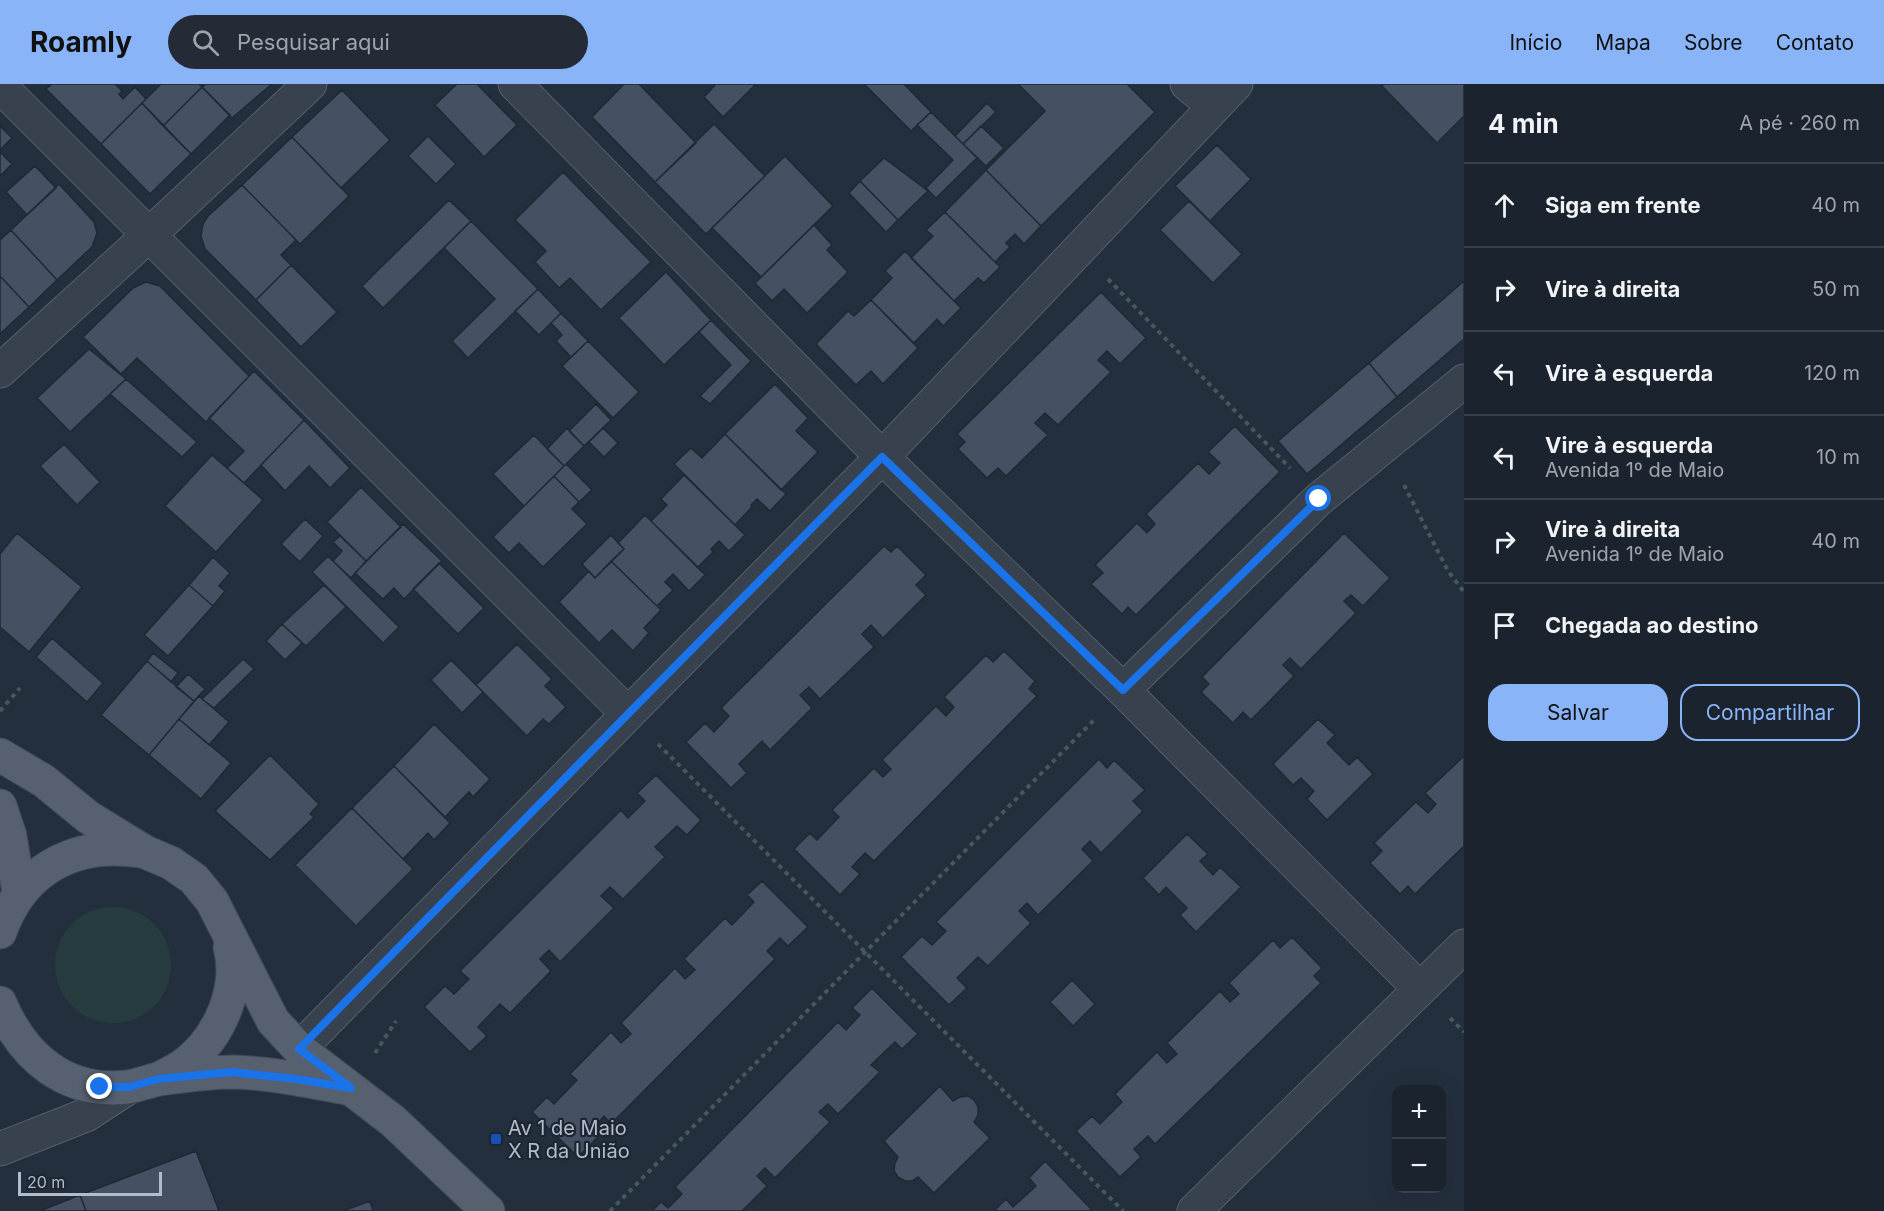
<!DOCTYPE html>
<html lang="pt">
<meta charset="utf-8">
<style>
body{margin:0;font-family:Inter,sans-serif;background:#242b36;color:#f1f3f6}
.controls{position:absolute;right:18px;bottom:18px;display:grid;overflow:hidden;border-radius:12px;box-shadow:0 6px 24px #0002}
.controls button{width:54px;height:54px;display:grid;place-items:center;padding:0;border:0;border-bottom:2px solid #39404a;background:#1b232e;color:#f1f3f6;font:30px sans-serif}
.scale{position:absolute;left:18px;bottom:15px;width:144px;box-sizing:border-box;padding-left:6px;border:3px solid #b4bcc9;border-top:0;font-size:16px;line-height:21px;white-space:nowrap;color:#b4bcc9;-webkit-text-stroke:4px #1d2633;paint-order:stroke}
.stop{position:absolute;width:18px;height:18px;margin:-14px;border:4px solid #1a73e8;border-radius:50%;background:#fff}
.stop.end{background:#1a73e8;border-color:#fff;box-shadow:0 2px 6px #0008}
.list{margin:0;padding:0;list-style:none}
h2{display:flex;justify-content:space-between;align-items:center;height:78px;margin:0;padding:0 24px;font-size:26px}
h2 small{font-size:20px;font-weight:400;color:#a0a4aa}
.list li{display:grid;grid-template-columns:39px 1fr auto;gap:18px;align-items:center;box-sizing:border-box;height:84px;padding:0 24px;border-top:2px solid #39404a}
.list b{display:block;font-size:22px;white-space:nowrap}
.list p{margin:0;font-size:20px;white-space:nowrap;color:#a0a4aa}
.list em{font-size:20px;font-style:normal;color:#a0a4aa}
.actions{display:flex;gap:12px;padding:18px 24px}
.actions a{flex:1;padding:14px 0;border:2px solid #8ab4f8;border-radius:18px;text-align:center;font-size:21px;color:#8ab4f8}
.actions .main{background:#8ab4f8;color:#111}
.icon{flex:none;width:33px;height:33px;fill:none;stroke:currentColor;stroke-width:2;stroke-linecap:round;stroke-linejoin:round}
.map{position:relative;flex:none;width:1464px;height:1127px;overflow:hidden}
header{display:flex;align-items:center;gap:36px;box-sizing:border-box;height:84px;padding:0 30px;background:#8ab4f8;color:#111}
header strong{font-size:28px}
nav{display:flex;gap:33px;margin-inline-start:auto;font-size:21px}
.search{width:420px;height:54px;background:#242b36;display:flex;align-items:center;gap:15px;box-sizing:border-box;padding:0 21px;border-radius:33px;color:#a0a4aa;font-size:22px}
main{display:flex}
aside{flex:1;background:#1b232e}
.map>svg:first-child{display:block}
.green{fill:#263c3f}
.building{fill:#455162;stroke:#1f2835;stroke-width:1.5}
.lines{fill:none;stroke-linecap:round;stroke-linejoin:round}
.minor-casing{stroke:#565f6c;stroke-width:35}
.major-casing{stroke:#414a57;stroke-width:35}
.path{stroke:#44595c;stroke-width:4;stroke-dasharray:4.5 4.5;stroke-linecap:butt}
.minor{stroke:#38414e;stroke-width:33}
.major{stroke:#56606e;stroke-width:33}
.route{stroke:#1a73e8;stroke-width:8}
.transit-dot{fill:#1a4fb4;stroke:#1d2633;stroke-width:2}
.labels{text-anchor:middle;stroke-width:4.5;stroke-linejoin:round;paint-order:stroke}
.poi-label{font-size:20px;fill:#b4bcc9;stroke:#1d2633;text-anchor:start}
</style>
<header>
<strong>Roamly</strong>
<div class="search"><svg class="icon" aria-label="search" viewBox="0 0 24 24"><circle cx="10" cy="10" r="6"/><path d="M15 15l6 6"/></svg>Pesquisar aqui</div>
<nav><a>Início</a><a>Mapa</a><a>Sobre</a><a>Contato</a></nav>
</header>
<main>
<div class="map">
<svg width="1464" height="1127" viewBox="0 0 1464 1127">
<rect width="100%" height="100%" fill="#242f3e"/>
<path class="green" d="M55 881a58 58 0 1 1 116 0a58 58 0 1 1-116 0Z"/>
<path class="building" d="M52,0H115L122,7L119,10L123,15L135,3L146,15L101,60L46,5Z
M161,0H199L202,3L163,42L142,19Z
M206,0H272L232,34L202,3Z
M457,0H477L517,41L484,73L435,21Z
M624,0H639L696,59L655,98L592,33Z
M716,0H756L723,33L704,13Z
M864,0H904L931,28L911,47Z
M1018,0H1127L1155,28L1041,142L986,86L1045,27Z
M1384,0H1464V32L1437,59L1382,2Z
M202,3L230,31L191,70L163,42Z
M342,6L390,56L341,104L292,53Z
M142,19L191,70L150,110L101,60Z
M987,19L996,28L963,60L955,52Z
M931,28L977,74L936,114L926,104L953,76L917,41Z
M714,40L765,92L706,150L655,98Z
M0,42L12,54L0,66Z
M981,42L1004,64L986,82L963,60Z
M428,52L456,80L436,100L408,72Z
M292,53L349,112L300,160L242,101Z
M1217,61L1251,95L1210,137L1175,102Z
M0,68L12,80L0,92Z
M785,72L833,122L761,193L712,144Z
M884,74L928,107L898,136L860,97Z
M35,82L56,104L27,131L6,108Z
M986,86L1041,142L1024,160L1015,150L1006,159L1010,163L995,178L945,128Z
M563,88L651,178L601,226L570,194L559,204L535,178L546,167L515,136Z
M860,97L898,136L886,148L849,109Z
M59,100L94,138L97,149L92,163L57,196L11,146Z
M242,101L296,156L281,171L291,181L256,216L205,165L201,152L203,140L208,132Z
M449,116L471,137L383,224L362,202Z
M1189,117L1242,170L1213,199L1160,146Z
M945,128L1000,183L984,199L978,194L954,217L911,174L933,152L926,146Z
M471,137L538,205L468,274L452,257L495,215L444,164Z
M814,141L832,161L827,166L848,188L807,229L784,205L772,217L755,199Z
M11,146L57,196L29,223L0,192V156Z
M905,167L961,224L943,242L937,235L914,259L871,216L892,194L885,187Z
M291,181L337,228L301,263L256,216Z
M666,188L711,236L664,281L619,234Z
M0,192L29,223L0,250Z
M1464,197V255L1397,313L1369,279Z
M146,198L160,202L249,292L206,338L137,274L121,290L83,253L133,204Z
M538,205L561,229L539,251L515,227Z
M1101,208L1146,254L1120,280L1107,267L1098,276L1111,288L1058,341L1045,329L1035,339L1048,351L1006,392L998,384L987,394L958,365L965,358L957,350Z
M871,216L918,264L883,300L871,287L856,301L816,260L848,227L854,232Z
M561,229L588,257L571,273L556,257L562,251L551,239Z
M711,236L751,277L710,320L700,312L731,281L699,248Z
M588,257L639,308L613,334L562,282Z
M89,265L126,295L70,348L37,314Z
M1369,279L1397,313L1307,390L1278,357Z
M254,287L304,336L244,399L227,384L244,367L209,334Z
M126,295L197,358L182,373L110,310Z
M775,300L808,334L796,347L818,368L781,406L725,350Z
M596,320L611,336L584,362L569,347Z
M304,336L350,384L330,404L309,382L285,407L261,381Z
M1235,342L1280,388L1136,531L1128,523L1122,530L1091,500L1103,489L1095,481L1137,439L1147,449L1155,440L1146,430L1198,379L1209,390L1220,379L1208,368Z
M567,344L584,362L564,382L547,365Z
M603,344L618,359L604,373L589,358Z
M725,350L786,410L770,427L757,415L751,421L752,423L735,441L674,380L691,364L702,374Z
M534,351L564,382L524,422L493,390Z
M64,360L100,398L77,421L40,382Z
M212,371L263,416L216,468L165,422Z
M566,380L592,406L579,418L554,392Z
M684,391L745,451L729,467L719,457L711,465L713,468L698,483L651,437L667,421L661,415Z
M554,392L579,418L572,425L587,440L543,483L519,459L509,469L493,453Z
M361,403L401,443L366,477L327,438Z
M645,431L705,491L689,507L673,490L665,498L673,506L657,522L611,477L624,465L618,459Z
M305,435L323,452L300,478L281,460Z
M403,440L442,477L404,515L394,504L383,515L355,489Z
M17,449L82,503L29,568L0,543V470Z
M1344,449L1390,494L1363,522L1351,511L1344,517L1356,529L1301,585L1290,574L1283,581L1294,592L1251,636L1243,628L1233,639L1201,608L1209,600L1202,593Z
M611,451L624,465L595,494L582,480Z
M340,452L366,477L351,494L333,477L342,467L333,458Z
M884,462L891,468L897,462L926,491L916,501L926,511L883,554L871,541L862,550L874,563L820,615L809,603L800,611L812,624L770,666L762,657L739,680L747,689L731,704L686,658L705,639L714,648L729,632L721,624Z
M328,472L399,543L383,559L312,488Z
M213,473L230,489L219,502L225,507L213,522L189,501Z
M611,477L661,526L644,544L649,549L633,567L612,546L599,559L559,518L589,487L595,494Z
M439,479L484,524L458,550L413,505Z
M189,501L213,522L168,572L144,551Z
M324,501L346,523L306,562L282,540Z
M282,540L302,559L285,576L266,557Z
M52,554L103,599L87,618L36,573Z
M517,560L552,595L545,602L566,623L549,640L543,635L527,652L476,601Z
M1004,567L1035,597L1029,605L1037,612L874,777L865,769L852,783L860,790L840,811L794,765L810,749L817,756L839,733L832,726L874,684L883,693L891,685L882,676L936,622L946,632L954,623L944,613L986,571L993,578Z
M153,569L178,589L171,598L147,577Z
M243,575L254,585L214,624L202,615Z
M451,576L483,608L462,629L431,596Z
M147,577L194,617L149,671L101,631Z
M188,590L205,605L194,617L176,603Z
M199,612L229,638L209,661L179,635Z
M179,635L231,679L201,715L149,671Z
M1318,635L1335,651L1327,659L1349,681L1357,673L1373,690L1327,736L1307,715L1314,707L1301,694L1293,701L1273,680Z
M434,640L490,695L473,713L469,708L445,733L394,682Z
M270,671L319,720L310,730L314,733L270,776L215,727Z
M1464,672V762L1415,810L1408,802L1400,810L1370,779L1382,767L1374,759L1416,718L1428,729L1436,720L1425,709Z
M1099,675L1107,684L1114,676L1145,706L1133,717L1143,727L1101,769L1090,757L1082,765L1093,777L1038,831L1027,819L1019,827L1031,839L988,882L978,873L957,894L967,904L949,921L901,873L922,852L932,861L946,847L936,838Z
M394,682L450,739L434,756L428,749L403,775L352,724Z
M656,691L701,736L687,751L677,742L655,763L665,773L623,815L610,803L601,812L614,824L560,878L549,866L540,875L551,887L510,929L500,920L478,943L487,952L470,968L424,923L445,902L454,910L469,895L460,887L621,726L628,734L645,717L637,709Z
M352,724L413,785L356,842L295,781Z
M1187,750L1208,770L1200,777L1213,791L1220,783L1241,803L1196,848L1180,831L1187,824L1166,803L1159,811L1143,794Z
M762,797L808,843L788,862L780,854L767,867L775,875L611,1040L604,1032L591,1046L598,1053L578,1073L532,1028L547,1013L554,1020L577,996L570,990L611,948L621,959L631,950L621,939L675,884L685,895L695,886L684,875L725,834L732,841L754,818L747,811Z
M1292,853L1322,884L1314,892L1321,899L1155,1060L1148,1052L1134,1065L1141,1073L1120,1093L1076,1047L1092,1032L1100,1040L1122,1018L1115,1010L1157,968L1167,979L1177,970L1167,959L1220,907L1230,918L1239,910L1229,899L1273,856L1280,864Z
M1072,896L1095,920L1073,942L1050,918Z
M872,904L918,950L902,965L895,958L871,981L880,988L838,1030L828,1020L819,1028L830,1038L775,1094L765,1084L757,1092L767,1102L742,1127H652L661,1118L668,1124L682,1110L675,1103L838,938L846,946L860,931L852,924Z
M940,1002L953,1017L960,1013L968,1012L974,1016L978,1023V1031L974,1038L990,1054L934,1109L918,1093L912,1097H905L898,1093L894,1087L895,1079L898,1073L884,1057Z
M196,1067L219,1127H86L80,1111Z
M1045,1077L1091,1125L1089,1127H994L1006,1115L1013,1123L1036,1102L1029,1094Z
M80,1111L86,1127H40Z
M370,1117L373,1127H343Z"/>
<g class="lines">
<defs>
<path id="minor" d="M515,0L882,373L1123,606L1420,905
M1187,0L1214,22
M0,2L628,630
M0,287L149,151L310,0
M1123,606L1319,415L1464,297
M299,965L628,630L882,373L1236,0
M0,1065L86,1031L129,1003
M1194,1127L1464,862"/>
<path id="major" d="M0,671L44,697L88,733L145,768L171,779L194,795L212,817L273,937L299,965L393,1037L488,1127
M0,722L10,752L19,809
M0,848C22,785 75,757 140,767
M0,919C23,974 66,1010 128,1003C139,1001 149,997 159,995C182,992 209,988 233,988C271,989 309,997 346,1004
M160,994C168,990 177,986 185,980C219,954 241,905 230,863"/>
</defs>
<use href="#minor" class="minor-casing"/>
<use href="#major" class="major-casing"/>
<path class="path" d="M1108,195L1290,384
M1404,401L1448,487L1464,508
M0,627L20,604
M658,660L1123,1127
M1450,934L1464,948
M375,969L396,937
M610,1127L1094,636"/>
<use href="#minor" class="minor"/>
<use href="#major" class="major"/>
</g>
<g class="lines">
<path class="route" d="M100,1003H129L158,995L231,988L296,995L351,1004L299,965L628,630L882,373L1123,606L1319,415"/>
</g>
<rect class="transit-dot" x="490" y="1049" width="12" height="12" rx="3"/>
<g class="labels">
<g class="poi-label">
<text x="508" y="1051">Av 1 de Maio<tspan x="508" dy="23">X R da União</tspan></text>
</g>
</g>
</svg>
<div class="controls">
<button>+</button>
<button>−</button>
</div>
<div class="scale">20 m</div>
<div class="stop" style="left:1319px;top:415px"></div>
<div class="stop end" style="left:100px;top:1003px"></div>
</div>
<aside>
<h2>4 min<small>A pé · 260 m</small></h2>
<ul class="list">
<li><svg class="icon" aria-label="ahead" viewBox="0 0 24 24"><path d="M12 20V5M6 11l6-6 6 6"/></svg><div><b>Siga em frente</b></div><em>40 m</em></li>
<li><svg class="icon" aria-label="right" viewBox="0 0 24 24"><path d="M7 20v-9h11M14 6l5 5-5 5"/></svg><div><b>Vire à direita</b></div><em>50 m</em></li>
<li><svg class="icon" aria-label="left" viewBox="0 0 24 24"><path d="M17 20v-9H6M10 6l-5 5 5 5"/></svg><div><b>Vire à esquerda</b></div><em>120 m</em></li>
<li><svg class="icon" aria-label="left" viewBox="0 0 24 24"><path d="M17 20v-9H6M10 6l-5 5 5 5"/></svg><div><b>Vire à esquerda</b><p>Avenida 1º de Maio</p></div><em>10 m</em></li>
<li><svg class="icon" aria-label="right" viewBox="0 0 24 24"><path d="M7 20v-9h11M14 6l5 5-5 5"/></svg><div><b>Vire à direita</b><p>Avenida 1º de Maio</p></div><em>40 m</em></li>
<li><svg class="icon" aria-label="arrive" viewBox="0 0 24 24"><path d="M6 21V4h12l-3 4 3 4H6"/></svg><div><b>Chegada ao destino</b></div></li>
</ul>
<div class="actions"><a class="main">Salvar</a><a>Compartilhar</a></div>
</aside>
</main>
